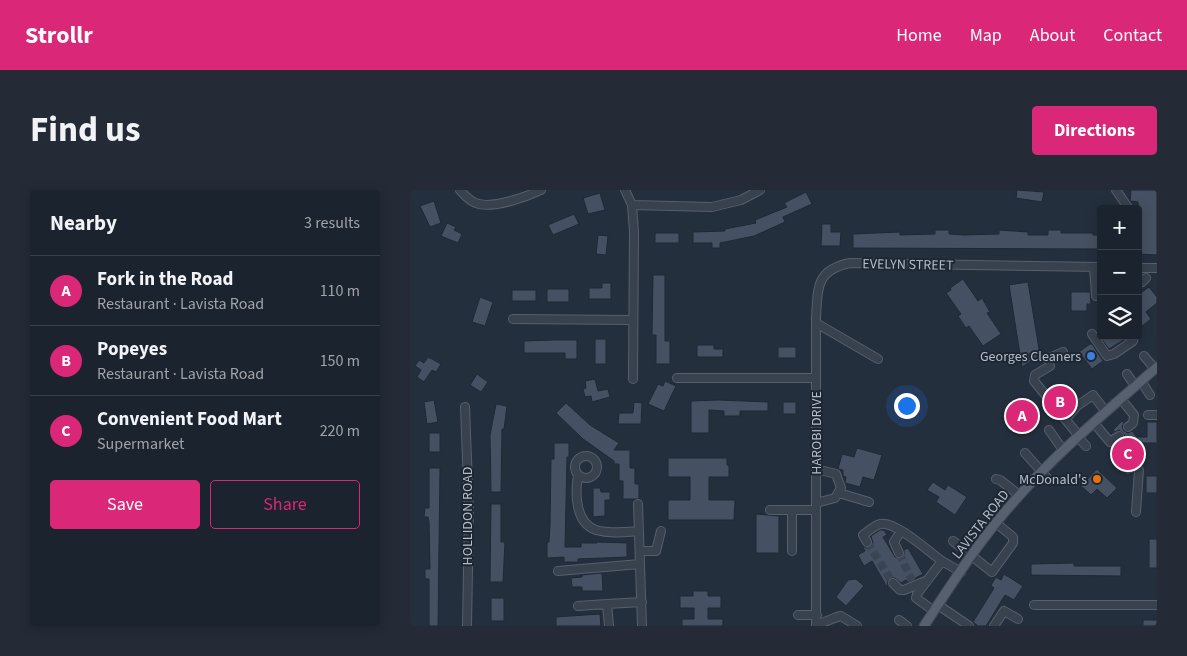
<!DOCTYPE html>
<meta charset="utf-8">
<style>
body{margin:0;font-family:"Source Sans 3",sans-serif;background:#242b36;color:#f1f3f6}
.controls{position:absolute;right:15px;top:15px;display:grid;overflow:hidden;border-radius:5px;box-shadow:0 2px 12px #0003}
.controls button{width:45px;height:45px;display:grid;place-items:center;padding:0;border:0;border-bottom:1px solid #39404a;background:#1b232e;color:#f1f3f6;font:25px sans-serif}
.you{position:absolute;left:496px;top:215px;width:18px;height:18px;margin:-12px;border:4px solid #fff;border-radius:50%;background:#1a73e8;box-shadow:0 0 0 8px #1a73e833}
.badge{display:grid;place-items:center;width:32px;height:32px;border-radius:50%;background:#db2777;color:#fff;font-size:16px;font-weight:700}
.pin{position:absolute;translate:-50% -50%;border:2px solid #fff;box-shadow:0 1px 5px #0006}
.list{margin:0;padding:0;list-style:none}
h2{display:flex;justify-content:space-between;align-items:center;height:65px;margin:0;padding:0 20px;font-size:21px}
h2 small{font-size:16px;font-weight:400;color:#a0a4aa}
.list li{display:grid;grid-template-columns:32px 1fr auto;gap:15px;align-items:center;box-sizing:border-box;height:70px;padding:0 20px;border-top:1px solid #39404a}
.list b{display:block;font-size:19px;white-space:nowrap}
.list p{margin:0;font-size:16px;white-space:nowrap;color:#a0a4aa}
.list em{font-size:16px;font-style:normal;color:#a0a4aa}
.actions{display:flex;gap:10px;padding:15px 20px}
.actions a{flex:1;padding:11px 0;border:1px solid #db2777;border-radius:5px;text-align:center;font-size:18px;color:#db2777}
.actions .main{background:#db2777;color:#fff}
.icon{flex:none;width:28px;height:28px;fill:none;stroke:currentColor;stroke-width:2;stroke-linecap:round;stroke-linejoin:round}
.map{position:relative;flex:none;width:747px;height:436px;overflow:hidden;border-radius:5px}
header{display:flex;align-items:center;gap:30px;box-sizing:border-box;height:70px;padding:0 25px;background:#db2777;color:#fff}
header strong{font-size:24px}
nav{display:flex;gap:28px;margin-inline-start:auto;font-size:18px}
.intro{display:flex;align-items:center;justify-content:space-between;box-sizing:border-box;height:120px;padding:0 30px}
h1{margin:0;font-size:35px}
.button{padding:12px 22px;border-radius:5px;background:#db2777;color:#fff;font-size:18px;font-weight:700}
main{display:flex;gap:30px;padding:0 30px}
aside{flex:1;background:#1b232e;border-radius:5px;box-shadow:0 2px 12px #0003}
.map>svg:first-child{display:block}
.building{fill:#455162;stroke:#1f2835}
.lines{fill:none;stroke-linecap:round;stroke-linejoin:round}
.minor-tunnel{stroke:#3a4453;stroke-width:8;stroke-dasharray:8 4;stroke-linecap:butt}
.minor-casing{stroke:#565f6c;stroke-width:10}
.major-casing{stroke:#414a57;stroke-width:11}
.minor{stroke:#38414e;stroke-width:8}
.major{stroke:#56606e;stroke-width:9}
.shop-dot{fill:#3f7fe0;stroke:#1d2633;stroke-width:2}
.food-dot{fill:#e8710a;stroke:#1d2633;stroke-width:2}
.labels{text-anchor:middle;stroke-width:4;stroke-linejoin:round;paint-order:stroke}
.street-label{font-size:14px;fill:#b4bcc9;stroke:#1d2633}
.poi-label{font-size:14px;fill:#b4bcc9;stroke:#1d2633;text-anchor:end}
</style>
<header>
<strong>Strollr</strong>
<nav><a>Home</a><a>Map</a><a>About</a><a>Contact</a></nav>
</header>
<div class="intro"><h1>Find us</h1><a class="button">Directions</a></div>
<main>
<aside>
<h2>Nearby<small>3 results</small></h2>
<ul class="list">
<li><span class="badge">A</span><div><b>Fork in the Road</b><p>Restaurant · Lavista Road</p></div><em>110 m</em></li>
<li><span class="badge">B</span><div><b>Popeyes</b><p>Restaurant · Lavista Road</p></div><em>150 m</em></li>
<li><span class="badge">C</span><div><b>Convenient Food Mart</b><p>Supermarket</p></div><em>220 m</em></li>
</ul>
<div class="actions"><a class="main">Save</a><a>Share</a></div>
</aside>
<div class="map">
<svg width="747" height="436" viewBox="0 0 747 436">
<rect width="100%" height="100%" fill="#242f3e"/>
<path class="building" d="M607,0L634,2L632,12L606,8Z
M721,0H747V65L728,64V12L720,11Z
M396,2L402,14L373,27L375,32L344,46L310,53V58H302V53H283V42L315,41V39L346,33L345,30L377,17L374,13Z
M190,3L195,20L178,24L173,8Z
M24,11L31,33L20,37L10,16Z
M164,24L169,34L143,45L138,35Z
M37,33L46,37L44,40L52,44L48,53L31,46Z
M412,34H421V42H431L430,56H411Z
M525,40H539V44L554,45L589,44V40L618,42V45H638V40H651V43H683V45H691V59L443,58V44L490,42V45L525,44Z
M245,43H269V53H245Z
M188,45L198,46L196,65L186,64Z
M243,85H255V151H260V174H246V145H242Z
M553,89L568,111L572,108L580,122L577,123L591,144L573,156L559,136L556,138L548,126L551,124L536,103L541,100L540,98Z
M618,92L630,165L612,177L599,95Z
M192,93H201V109H179V98H192Z
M739,97L747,107V113L736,122L741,129L728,139V105Z
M137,99H159V112H137Z
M102,100H126V111H102Z
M661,102H680L681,114H677V121H661Z
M70,107L83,112L75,136L62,132Z
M693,146H720L699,159L691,148Z
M185,149H196V174H185Z
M144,150H167V169H155V163H114V151Z
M680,154H682L693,171L682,179L669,162Z
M287,155H304V159H313V167H287Z
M368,157H386V168H368Z
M18,167L31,174L26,182L22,180L14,192L7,187L11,180L5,176L9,170L14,173Z
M67,184L78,192L71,202L60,195Z
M185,189L188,201L198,199L200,207L182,212L181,206L175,207L173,199L176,198L175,191Z
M255,191L266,196L254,221L238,214L248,194L253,196Z
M645,196L659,217L655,220L638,200Z
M24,210L28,232L17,234L14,212Z
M308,210L358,212V221H330V226H314V221L299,220V243H281V211Z
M224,212L232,213L231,234H208L209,223H223Z
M373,212H386V224H373Z
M607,212L626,232L617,240L598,220Z
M156,213L180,235L209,253L204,260H220V278H225V294H229V309H213V291H209V274H204V271L173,249L146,223Z
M86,214L97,216L94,239H92L91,302H81L80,245Z
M712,231L714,233L712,237L714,241L718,243L722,241L727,247H737V232H747V253H728L723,283L717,285L703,269L718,256L713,250L715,246L713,243L709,240L705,242L703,240Z
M19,243H30V262H19Z
M144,253H159V267H157L155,357H171V353H187V352L217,353V367L168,369V372H154V367L137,368V352H139L140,335L141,269H144Z
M447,258L472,265L464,290L453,287L450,297L435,293L436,287L433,286V280L428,279L432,264L444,267Z
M258,268H317V275H319V287H299V310H325L324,330H258V310H280V287H258Z
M19,278H30L28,436H19V389H15V379H20L19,332L18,327H14L15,318H19Z
M687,279L707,298L697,308L687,299L681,305L671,296Z
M736,286H747V303H736Z
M523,292L535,300L538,295L557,307L545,325L526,312L529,307L517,300Z
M183,298H190L191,302H200V310H195V326L183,327Z
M81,314H91V352H95L93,392H80Z
M346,324L369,326V363H346Z
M470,340H474L477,345L473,347L485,367L492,368L494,364V360L498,358L513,384L498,392L496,390L491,393L485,388H481L478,391L477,397L462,371L454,376L448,365L455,361L452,355L456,358L460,357L463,353L461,346Z
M739,349H747V378H739Z
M664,373V376H711V386L621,385V374Z
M192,383L193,401H172V397H162L161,388L172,387V385Z
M594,384L613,396L604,410L595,405L576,436H568L563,432L584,398L581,395L586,387L591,390Z
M446,389L454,396L436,416L426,407L438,390Z
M283,401H298V406H311V418H298V429H313V436H272V429H284V418H270V406H283Z
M81,408H94V431H81Z
M190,424L191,436H146V427Z
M733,430H747V436H733Z"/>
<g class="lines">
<path class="minor-tunnel" d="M457,352L483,393
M489,363L502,391"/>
<defs>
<path id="minor" d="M50,0C55,6 62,13 69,14C85,18 116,7 131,0
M215,0L222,15L224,42L223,189
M706,0L719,19
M222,15L302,17L331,10L350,0
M684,77L686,106
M728,78H747
M728,86L732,92L736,88
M103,129L223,130
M406,133L468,169
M682,144L697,166L704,164L723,151
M734,166L745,179
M637,169L653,162
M640,176L625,185L624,191L669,246
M717,184L725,196
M267,188H405
M731,191L740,205
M711,209L724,225L723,233L718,237
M55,217L59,321L57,436
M738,225H747
M656,229L667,216L683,205L696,222
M684,233L700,252L709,246
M639,240L653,260
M668,247L676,256
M615,263L639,290
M165 277a11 11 0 1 1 22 0a11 11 0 1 1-22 0Z
M406,279L426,284L431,298L425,308L406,313
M168,285C165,303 165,333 186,340C200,344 215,342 229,341
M586,289L590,290L609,305
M429,303L459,312
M228,314L232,436
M360,320H406
M382,320V361
M726,322L729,280
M543,351L582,382L603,353V347L586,333
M457,352L453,345C457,342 464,336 470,334C486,331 519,362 532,371
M230,361H246L251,341
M489,363L484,352L491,341
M148,381L230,374
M483,393L490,400H494L516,391
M528,415L559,436
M624,415H747
M168,416L197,414
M524,421L506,408L507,404L532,371L551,382
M388,425H407
M489,430L497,436
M406,434C415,433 422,428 431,426L447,436
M199,436L197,414L232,412
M406,436V127C408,97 406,80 440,73L691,77
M584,436L594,421L608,429"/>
<path id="major" d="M514,436C543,392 572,346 608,307C650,259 700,219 747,177"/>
</defs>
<use href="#minor" class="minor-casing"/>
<use href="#major" class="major-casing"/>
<use href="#minor" class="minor"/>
<use href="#major" class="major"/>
</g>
<circle class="shop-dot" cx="681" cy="166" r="5"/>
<circle class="food-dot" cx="687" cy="289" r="5"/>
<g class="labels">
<g class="street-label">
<text transform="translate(498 74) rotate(1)" y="5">EVELYN STREET</text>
<text transform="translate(406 243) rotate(-90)" y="5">HAROBI DRIVE</text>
<text transform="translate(57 326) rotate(-90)" y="5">HOLLIDON ROAD</text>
<text transform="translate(570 334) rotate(-52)" y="5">LAVISTA ROAD</text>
</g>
<g class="poi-label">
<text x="671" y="171">Georges Cleaners</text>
<text x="677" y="294">McDonald's</text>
</g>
</g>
</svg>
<div class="controls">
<button>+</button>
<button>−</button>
<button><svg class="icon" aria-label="layers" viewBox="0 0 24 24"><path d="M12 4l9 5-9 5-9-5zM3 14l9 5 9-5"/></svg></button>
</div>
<div class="you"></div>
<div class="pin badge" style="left:612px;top:226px">A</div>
<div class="pin badge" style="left:650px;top:212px">B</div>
<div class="pin badge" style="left:718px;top:264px">C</div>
</div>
</main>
